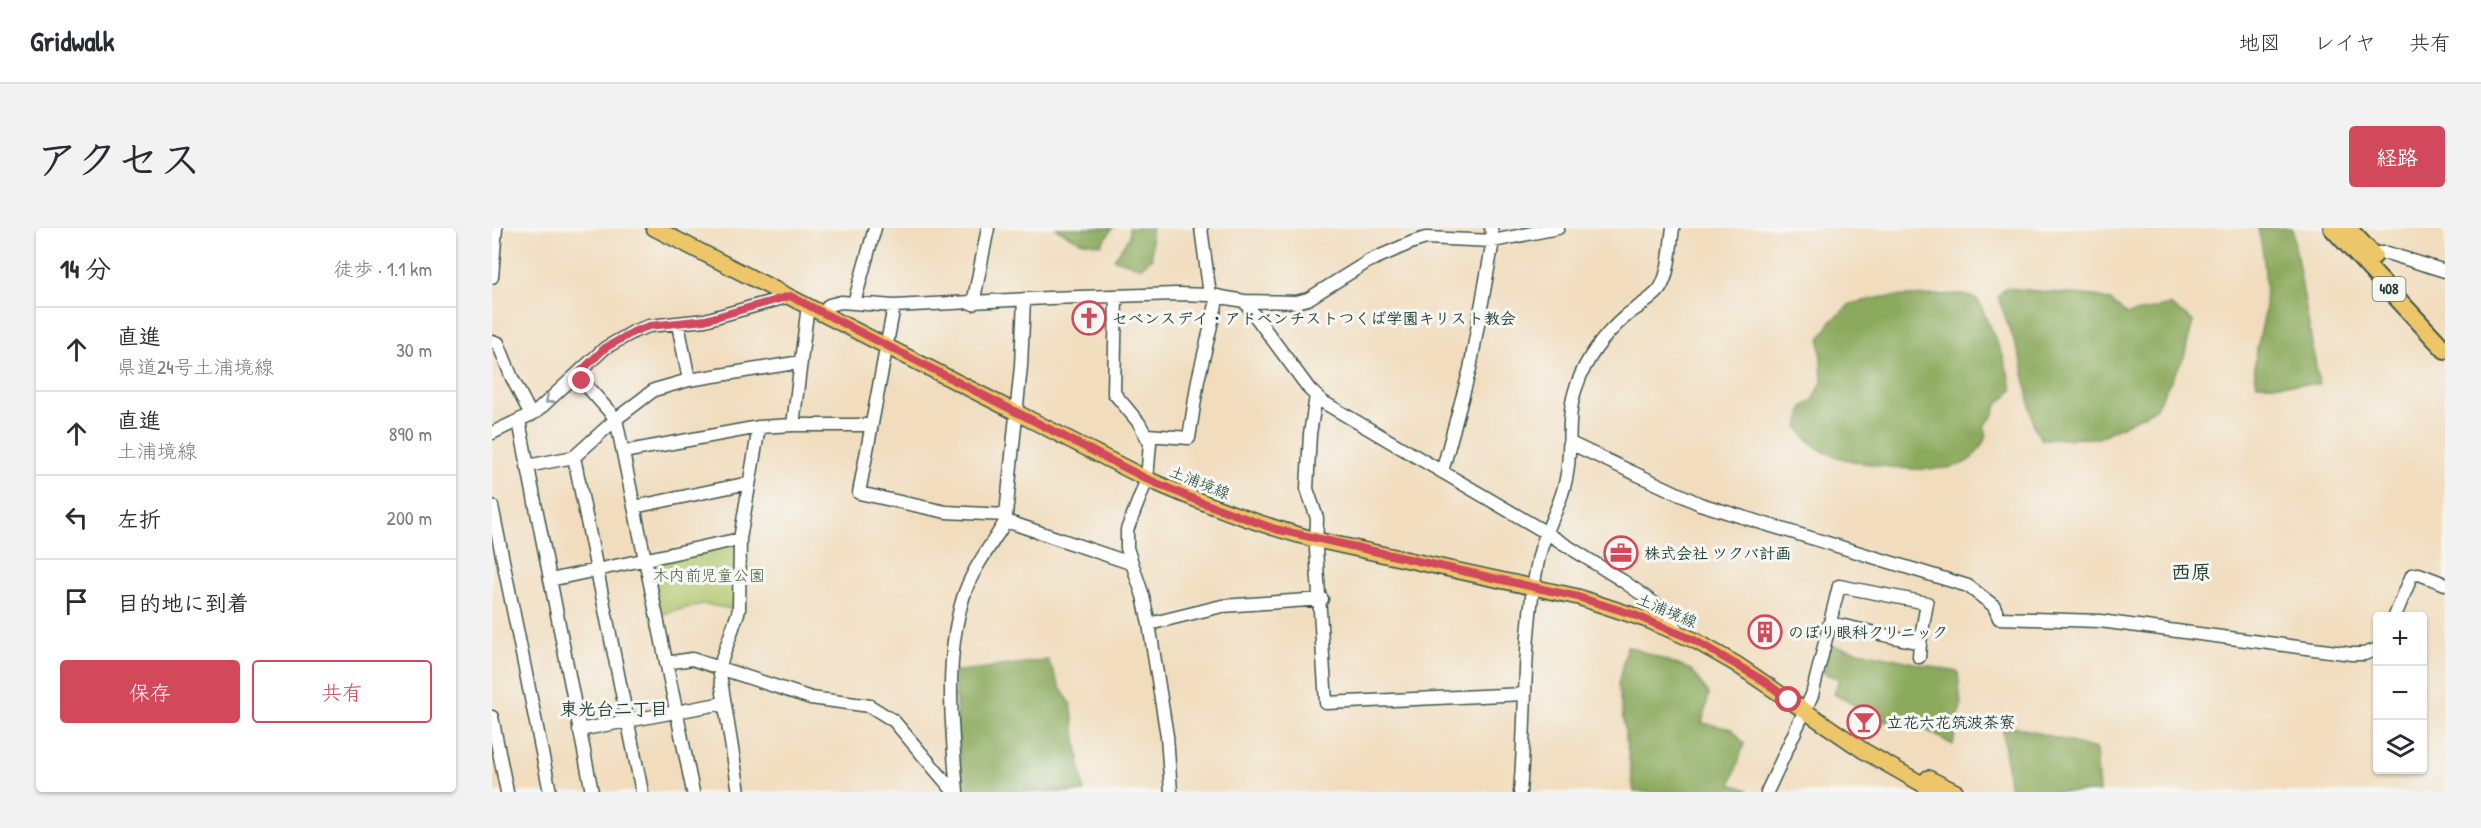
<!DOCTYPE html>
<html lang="ja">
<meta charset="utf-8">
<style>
body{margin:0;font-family:"Patrick Hand","Klee One",sans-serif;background:#f2f2f3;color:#2b2b33}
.controls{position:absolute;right:18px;bottom:18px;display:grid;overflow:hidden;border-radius:6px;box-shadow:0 2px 4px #0004}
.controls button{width:54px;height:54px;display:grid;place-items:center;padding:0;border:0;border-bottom:2px solid #e1e1e2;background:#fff;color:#2b2b33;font:30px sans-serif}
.stop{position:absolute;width:18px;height:18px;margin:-14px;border:4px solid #d1495b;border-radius:50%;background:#fff}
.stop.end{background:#d1495b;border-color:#fff;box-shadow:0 2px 6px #0008}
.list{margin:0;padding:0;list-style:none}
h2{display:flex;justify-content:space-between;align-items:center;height:78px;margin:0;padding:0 24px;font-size:26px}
h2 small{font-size:20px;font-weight:400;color:#7c7c81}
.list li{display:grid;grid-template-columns:39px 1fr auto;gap:18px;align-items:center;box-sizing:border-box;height:84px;padding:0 24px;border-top:2px solid #e1e1e2}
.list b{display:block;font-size:22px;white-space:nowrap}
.list p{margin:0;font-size:20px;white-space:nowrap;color:#7c7c81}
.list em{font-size:20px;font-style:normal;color:#7c7c81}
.actions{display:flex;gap:12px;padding:18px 24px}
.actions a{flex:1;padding:14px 0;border:2px solid #d1495b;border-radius:6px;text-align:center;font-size:21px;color:#d1495b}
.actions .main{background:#d1495b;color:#fff}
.icon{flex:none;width:33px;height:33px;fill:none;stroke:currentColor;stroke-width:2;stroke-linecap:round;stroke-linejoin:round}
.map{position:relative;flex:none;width:1953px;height:564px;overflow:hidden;border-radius:6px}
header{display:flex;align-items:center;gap:36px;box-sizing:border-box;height:84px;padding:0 30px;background:#fff;border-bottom:2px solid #e1e1e2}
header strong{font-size:28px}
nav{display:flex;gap:33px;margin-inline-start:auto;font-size:21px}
.intro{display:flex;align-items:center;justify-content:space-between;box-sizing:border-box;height:144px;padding:0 36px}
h1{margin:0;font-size:42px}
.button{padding:15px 27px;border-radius:6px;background:#d1495b;color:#fff;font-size:21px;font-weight:700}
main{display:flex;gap:36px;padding:0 36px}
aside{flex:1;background:#fff;border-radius:6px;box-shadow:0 2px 4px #0004}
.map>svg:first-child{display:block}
.green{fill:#b0c569;stroke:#68814e;stroke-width:1.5}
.forest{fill:#8caa5d;stroke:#567448;stroke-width:1.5}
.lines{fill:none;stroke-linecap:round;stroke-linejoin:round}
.minor-casing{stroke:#3e5549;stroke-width:15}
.major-casing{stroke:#3e5549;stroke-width:18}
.highway-casing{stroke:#3e5549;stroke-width:20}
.minor{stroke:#fff;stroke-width:12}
.major{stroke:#ecc669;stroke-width:15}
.highway{stroke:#ecc669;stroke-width:16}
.oneway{stroke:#8f9e9a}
.route{stroke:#d1495b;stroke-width:8}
.labels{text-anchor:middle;stroke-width:6;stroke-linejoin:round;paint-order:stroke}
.shield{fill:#f6f6f2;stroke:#60746d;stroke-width:1.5}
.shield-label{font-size:15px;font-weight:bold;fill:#1f3d34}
.poi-label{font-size:16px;font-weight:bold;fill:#1f3d34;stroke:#f6f6f2;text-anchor:start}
.street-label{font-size:16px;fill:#1f3d34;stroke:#f6f6f2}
.park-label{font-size:16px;fill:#435f41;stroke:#f6f6f2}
.neighbourhood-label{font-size:18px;font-weight:bold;fill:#1f3d34;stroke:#f6f6f2}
.quarter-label{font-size:20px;font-weight:bold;fill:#1f3d34;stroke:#f6f6f2}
</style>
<header>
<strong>Gridwalk</strong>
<nav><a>地図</a><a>レイヤ</a><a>共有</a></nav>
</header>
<div class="intro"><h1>アクセス</h1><a class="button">経路</a></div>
<main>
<aside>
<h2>14 分<small>徒歩 · 1.1 km</small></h2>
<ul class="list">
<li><svg class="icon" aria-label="ahead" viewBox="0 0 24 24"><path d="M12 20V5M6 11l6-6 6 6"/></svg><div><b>直進</b><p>県道24号土浦境線</p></div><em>30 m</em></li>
<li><svg class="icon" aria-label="ahead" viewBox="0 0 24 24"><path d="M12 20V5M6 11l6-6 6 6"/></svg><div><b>直進</b><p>土浦境線</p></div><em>890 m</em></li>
<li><svg class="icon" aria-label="left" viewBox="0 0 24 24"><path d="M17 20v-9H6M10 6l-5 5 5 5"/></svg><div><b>左折</b></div><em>200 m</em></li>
<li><svg class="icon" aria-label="arrive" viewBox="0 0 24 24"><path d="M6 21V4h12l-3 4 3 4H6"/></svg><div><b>目的地に到着</b></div></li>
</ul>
<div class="actions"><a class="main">保存</a><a>共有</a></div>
</aside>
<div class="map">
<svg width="1953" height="564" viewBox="0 0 1953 564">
<rect width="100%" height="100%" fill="#f6f6f2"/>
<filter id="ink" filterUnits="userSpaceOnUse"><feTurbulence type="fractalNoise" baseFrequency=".0167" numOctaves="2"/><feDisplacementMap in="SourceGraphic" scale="12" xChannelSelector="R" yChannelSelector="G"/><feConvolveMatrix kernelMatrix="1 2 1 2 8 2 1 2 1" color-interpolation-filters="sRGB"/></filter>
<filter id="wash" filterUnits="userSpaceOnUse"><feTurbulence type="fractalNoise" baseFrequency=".008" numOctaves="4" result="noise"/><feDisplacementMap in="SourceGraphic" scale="24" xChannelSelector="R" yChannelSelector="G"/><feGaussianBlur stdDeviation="1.35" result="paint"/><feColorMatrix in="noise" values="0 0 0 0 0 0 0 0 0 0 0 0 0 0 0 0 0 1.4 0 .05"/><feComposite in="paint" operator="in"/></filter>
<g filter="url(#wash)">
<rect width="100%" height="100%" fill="#f1ddbe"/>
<path class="green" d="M248,311L247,382L211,376L165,387L153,331Z"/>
<path class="forest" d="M563,0H621L609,17L588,13Z
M637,0H661L659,1L660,30L649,39L622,31L637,9Z
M1766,0H1800L1827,156H1765C1757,131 1772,104 1773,78C1775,53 1772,25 1766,0Z
M1513,60L1603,68L1620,74L1635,87L1678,77L1701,93L1692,129L1663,181L1606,210L1549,211L1542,200L1530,134L1506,69Z
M1471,66L1486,72L1511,128L1521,162L1505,177L1501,188L1492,198L1495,207C1491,216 1485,227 1476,233C1451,250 1359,237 1333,224C1321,218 1313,210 1306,199L1311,179L1320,173L1330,154L1328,111L1338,95L1358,76L1391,69Z
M1338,417L1466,444L1469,478L1461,517L1405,485L1394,494L1342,466L1347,451L1332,445Z
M1135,418L1199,442L1217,466L1210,495L1240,501L1252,516L1239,556L1256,562L1255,564H1142L1126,457Z
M556,432L569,461L579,476L592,564H470L462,444Z
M1510,495L1604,521L1607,564H1530L1517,557Z"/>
</g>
<g filter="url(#ink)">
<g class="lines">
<defs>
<path id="minor" d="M709,0L718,67
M1879,25H1895L1953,43
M0,49L4,0
M624,68L622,165L647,195L658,215L655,251L635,302V320L651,368L657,396L730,378L830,371
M752,73L818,162L831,174L1053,304L1131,353L1172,382L1180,390L1185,404
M362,75L383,0
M481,76L496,0
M402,78L367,265L454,284L514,287V293C499,317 479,343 471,370C452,433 460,500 465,564
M331,86L337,77L349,74L402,78L557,70L685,66L718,67L752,73L804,74L816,71L877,33L921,14L934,10L1001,13L1066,0
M186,96L197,152
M0,114L6,115L20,150L39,187
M85,147L124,191L201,564
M824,168L818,206L815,261L825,290L824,321L834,475L1033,466
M27,193L100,564
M301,197H379
M0,205L44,184L113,120L143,103L157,98L213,92L298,68
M655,207L697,210L706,152L726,68
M1078,215L1208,276L1476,358L1502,378L1507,390L1608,393L1860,426H1872L1886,421
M131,224L267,199
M82,229L150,564
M35,238L82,229L124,191L162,162L197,152L309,134
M950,244L978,141L1001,13L999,0
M0,278L58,564
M142,279L257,255
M514,287L529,138L532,71
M514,293L638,335
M58,352L248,311
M1903,388L1920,347L1927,346L1953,356
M657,396L675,508L679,564
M1427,429L1428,415
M174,435L200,431L319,470L378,478L402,493L462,564
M0,489L15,564
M87,502L232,475
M247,564L227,440L247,382L248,311L267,199L301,197L316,77
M1028,564C1035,486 1030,406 1047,328C1053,301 1069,278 1074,251C1081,220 1073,187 1085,157C1094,130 1113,106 1135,87C1145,79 1159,72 1167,62C1178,47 1178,18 1181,0
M1275,564L1320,467L1347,358L1435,375L1428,415L1339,395"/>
<path id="major" d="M162,0L655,251C710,275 766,297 825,312L1086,369L1158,393L1202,412L1244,436L1372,523L1444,564
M1436,550L1464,564"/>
<path id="highway" d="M1840,0L1953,122
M1856,0L1882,28"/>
</defs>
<use href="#minor" class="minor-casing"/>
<use href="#major" class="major-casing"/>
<use href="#highway" class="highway-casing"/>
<use href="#minor" class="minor"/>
<use href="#major" class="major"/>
<use href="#highway" class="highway"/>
</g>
<defs><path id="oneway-chevron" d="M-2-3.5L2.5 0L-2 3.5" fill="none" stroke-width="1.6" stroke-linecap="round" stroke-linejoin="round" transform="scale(1.5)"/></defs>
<use class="oneway" href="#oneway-chevron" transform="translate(57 172) rotate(138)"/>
</g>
<g class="lines" filter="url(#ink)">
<path class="route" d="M90,153L85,147L113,120L143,103L157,98L213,92L298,68L655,251L706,273L783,301L1086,369L1140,386L1202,412L1272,453L1297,472"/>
</g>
<defs>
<symbol id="church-ring" viewBox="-11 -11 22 22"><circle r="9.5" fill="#f6f6f2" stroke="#d1495b" stroke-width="1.5"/><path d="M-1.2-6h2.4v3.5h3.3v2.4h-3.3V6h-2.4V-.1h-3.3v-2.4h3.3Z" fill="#d1495b"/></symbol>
<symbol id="office-ring" viewBox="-11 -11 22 22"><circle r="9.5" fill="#f6f6f2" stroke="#d1495b" stroke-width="1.5"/><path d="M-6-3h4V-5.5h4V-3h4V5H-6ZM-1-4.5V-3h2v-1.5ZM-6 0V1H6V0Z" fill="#d1495b"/></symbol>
<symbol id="building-ring" viewBox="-11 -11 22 22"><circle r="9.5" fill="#f6f6f2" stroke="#d1495b" stroke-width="1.5"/><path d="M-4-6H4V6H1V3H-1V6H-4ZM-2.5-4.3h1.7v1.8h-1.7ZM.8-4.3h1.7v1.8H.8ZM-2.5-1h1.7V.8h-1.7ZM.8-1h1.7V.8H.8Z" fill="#d1495b"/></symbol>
<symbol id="bar-ring" viewBox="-11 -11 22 22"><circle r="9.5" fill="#f6f6f2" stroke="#d1495b" stroke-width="1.5"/><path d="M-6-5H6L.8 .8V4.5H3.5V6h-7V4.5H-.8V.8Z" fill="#d1495b"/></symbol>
</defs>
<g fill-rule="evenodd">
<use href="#church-ring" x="578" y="71" width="38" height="38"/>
<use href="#office-ring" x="1110" y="306" width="38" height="38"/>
<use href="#building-ring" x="1254" y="385" width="38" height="38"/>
<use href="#bar-ring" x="1353" y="475" width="38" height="38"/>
</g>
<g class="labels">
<rect class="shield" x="1880.5" y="49" width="33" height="24" rx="4.5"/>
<g class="shield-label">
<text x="1897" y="66">408</text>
</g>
<g class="poi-label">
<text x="620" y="96">セベンスデイ・アドベンチストつくば学園キリスト教会</text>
<text x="1152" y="331">株式会社 ツクバ計画</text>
<text x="1296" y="410">のぼり眼科クリニック</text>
<text x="1395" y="500">立花六花筑波茶寮</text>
</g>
<g class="street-label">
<text transform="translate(708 254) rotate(22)" y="6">土浦境線</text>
<text transform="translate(1175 382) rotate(23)" y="6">土浦境線</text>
</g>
<g class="park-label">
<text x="217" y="353">木内前児童公園</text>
</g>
<g class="neighbourhood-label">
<text x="122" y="487">東光台二丁目</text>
</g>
<g class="quarter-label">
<text x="1699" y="351">西原</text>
</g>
</g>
</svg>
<div class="controls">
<button>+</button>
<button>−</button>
<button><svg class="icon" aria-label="layers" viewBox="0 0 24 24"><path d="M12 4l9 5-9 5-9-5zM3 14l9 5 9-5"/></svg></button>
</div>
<div class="stop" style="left:1297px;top:472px"></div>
<div class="stop end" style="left:90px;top:153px"></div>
</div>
</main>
